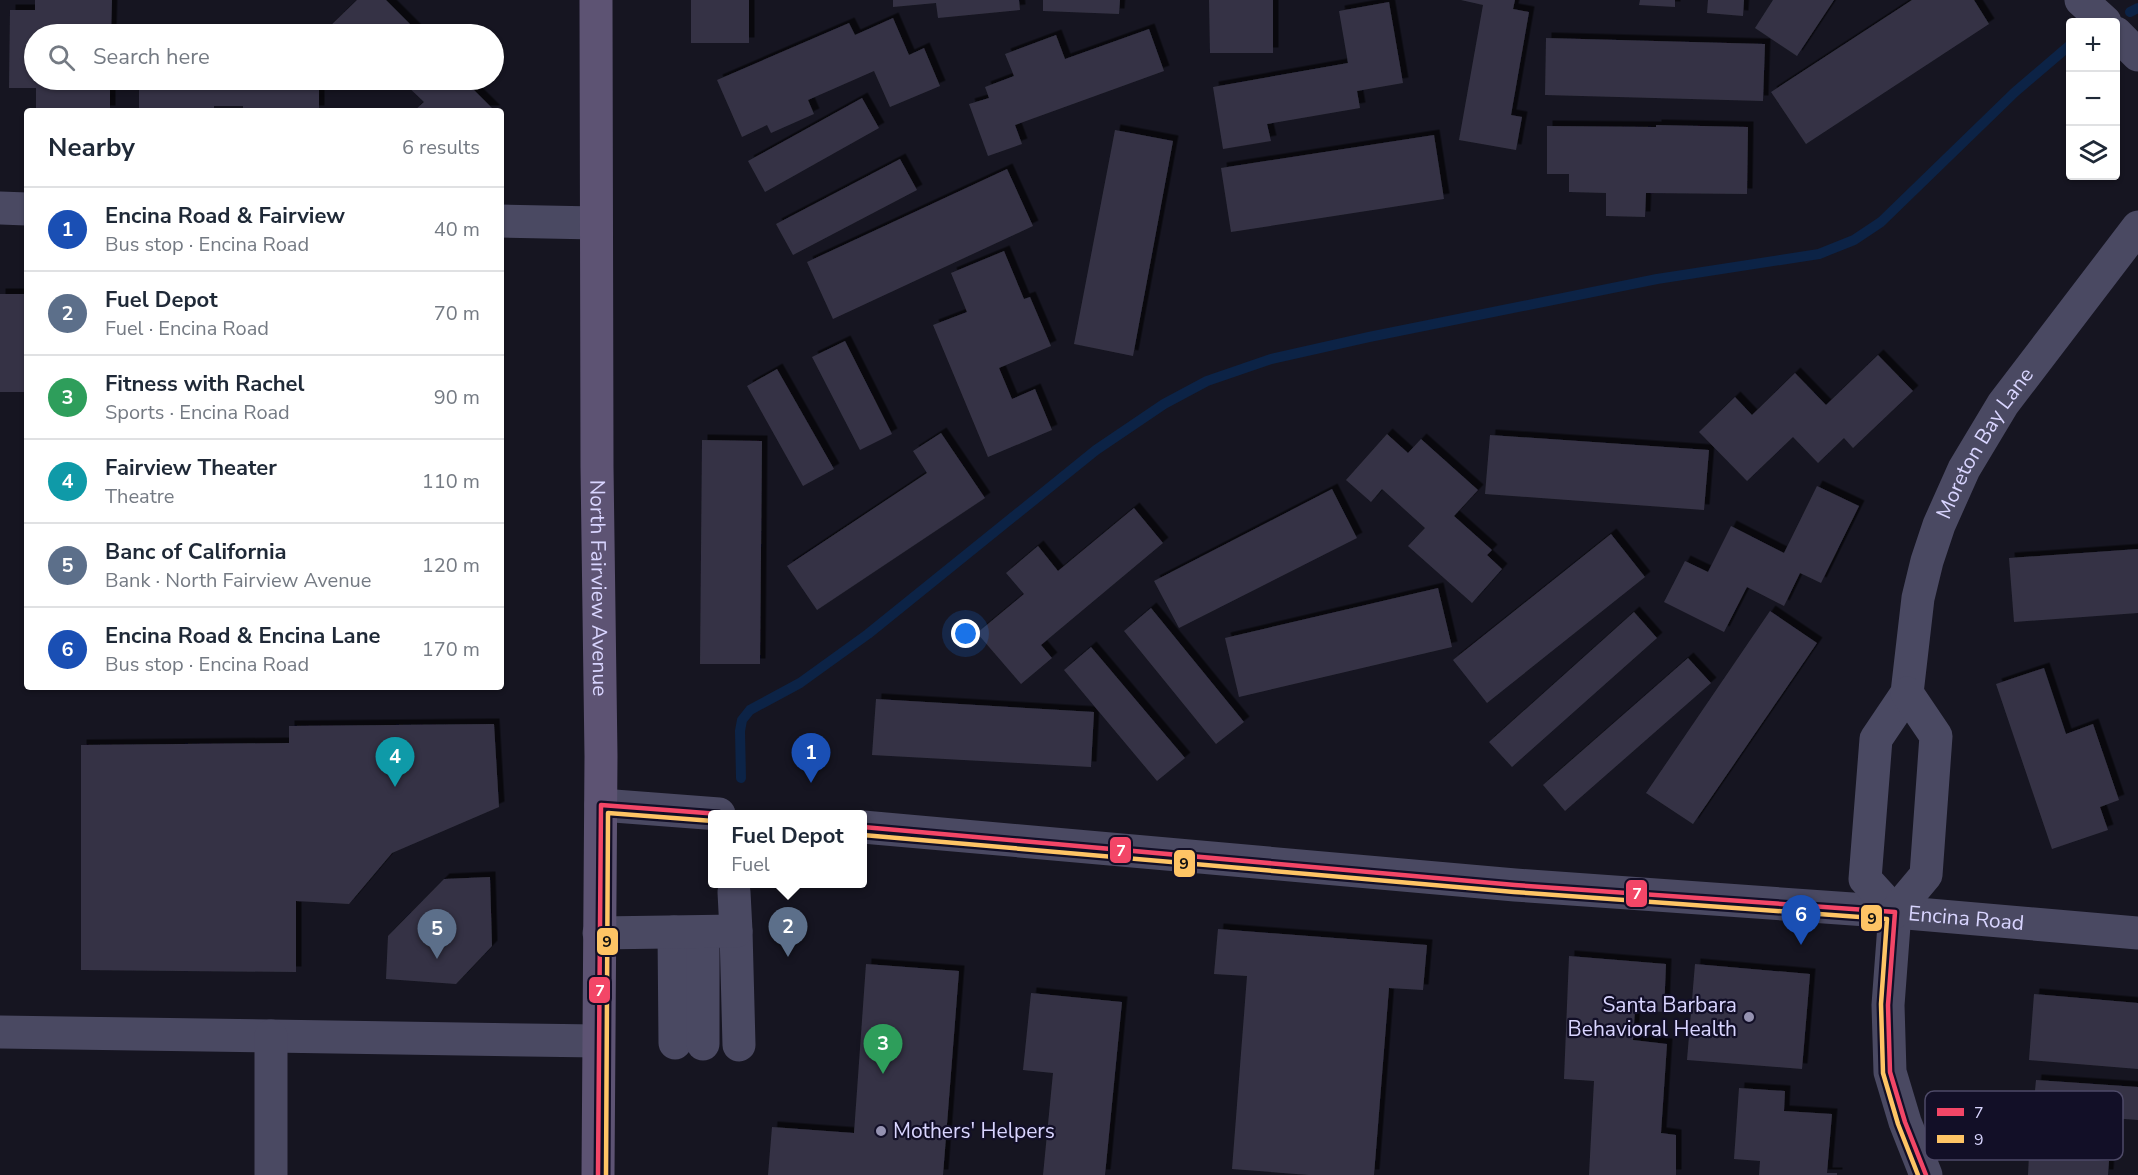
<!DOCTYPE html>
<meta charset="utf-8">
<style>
body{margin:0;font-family:"Nunito Sans",sans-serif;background:#f6f6f7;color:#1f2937}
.controls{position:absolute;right:18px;top:18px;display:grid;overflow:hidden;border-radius:6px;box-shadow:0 2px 4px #0004}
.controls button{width:54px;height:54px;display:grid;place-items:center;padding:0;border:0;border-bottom:2px solid #e0e1e3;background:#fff;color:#1f2937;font:30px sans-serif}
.you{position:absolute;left:966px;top:634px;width:21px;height:21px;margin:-15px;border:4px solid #fff;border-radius:50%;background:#1a73e8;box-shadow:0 0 0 9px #1a73e833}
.badge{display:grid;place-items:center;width:39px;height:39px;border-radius:50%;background:#2563eb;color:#fff;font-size:20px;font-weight:700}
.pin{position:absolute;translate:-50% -50px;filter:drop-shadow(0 2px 3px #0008)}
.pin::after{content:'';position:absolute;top:32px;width:21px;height:18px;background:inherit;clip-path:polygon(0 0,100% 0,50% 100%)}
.popup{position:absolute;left:708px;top:810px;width:159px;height:78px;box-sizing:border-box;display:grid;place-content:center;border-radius:6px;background:#fff;filter:drop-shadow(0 2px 4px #0005);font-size:20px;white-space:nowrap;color:#747a83}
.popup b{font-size:22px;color:#1f2937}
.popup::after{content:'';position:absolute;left:50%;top:100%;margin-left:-12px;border:12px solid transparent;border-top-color:#fff}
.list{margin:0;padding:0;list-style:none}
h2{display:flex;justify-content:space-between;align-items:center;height:78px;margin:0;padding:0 24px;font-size:26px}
h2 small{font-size:20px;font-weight:400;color:#747a83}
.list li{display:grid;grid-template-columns:39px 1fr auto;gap:18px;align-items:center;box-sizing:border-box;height:84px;padding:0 24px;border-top:2px solid #e0e1e3}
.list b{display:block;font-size:22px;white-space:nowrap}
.list p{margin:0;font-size:20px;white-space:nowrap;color:#747a83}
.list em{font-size:20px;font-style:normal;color:#747a83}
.icon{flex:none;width:33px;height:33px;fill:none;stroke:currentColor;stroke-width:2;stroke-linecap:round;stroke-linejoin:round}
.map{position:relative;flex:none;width:2138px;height:1175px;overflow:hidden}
.search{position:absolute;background:#fff;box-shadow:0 2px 4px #0004;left:24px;top:24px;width:480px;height:66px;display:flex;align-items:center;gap:15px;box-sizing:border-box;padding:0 21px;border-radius:33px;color:#747a83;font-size:22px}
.panel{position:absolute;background:#fff;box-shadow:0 2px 4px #0004;left:24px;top:108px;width:480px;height:582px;border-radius:6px}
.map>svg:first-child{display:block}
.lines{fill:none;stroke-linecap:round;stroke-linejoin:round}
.stream{stroke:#0c2346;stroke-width:10}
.building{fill:#353344;filter:url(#shadow)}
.minor{stroke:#4a4962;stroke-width:33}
.major{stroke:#5d5373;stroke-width:33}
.bus-1-casing{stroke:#120f27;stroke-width:9}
.bus-2-casing{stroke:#120f27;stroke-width:9}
.bus-1{stroke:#f34667;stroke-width:4.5}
.bus-2{stroke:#fec465;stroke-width:4.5}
.poi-dot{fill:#9592b1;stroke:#120f27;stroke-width:2}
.labels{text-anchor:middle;stroke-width:4.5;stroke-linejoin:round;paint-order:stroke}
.street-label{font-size:21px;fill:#d9d5ff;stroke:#120f27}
.poi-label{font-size:21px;fill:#d9d5ff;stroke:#120f27;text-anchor:end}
.key{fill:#120f27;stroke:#4e4a68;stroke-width:1.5}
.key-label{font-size:16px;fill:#d9d5ff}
.line-badge{stroke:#120f27;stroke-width:2}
.badge-label{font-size:16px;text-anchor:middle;font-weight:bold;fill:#fff}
.pale-badge-label{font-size:16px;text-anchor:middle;font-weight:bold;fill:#111}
</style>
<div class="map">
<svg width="2138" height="1175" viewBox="0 0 2138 1175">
<defs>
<filter id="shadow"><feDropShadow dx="5.5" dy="-5.5" stdDeviation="0" flood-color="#0009"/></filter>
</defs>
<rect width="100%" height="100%" fill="#161521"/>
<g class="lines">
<path class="stream" d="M2130,12L2138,8
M741,778L740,731L742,720L750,710L800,683L868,634L1096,450L1164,404L1207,381L1271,359L1369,337L1657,279L1819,254L1854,240L1881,222L2015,92L2070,45"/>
</g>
<path class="building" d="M35,0H112L111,34H34V80H110V111H36V88H9L10,10H35Z
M357,0H386L420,34H326L324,32Z
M691,0H749V43H691Z
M893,0H1019L1020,10L938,18L936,3L893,7Z
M1043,0H1120L1119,14L1043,11Z
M1209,0H1273V53H1210Z
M1461,0H1515L1513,9L1529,12L1511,115L1522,117L1516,150L1459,140L1483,5Z
M1640,0H1675V7L1639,5Z
M1708,0H1744L1743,16L1707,13Z
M1773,0H1834L1797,56L1755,28Z
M1912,0H1974L1989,24L1806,144L1771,92Z
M1389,2L1403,83L1357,91L1360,108L1267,124L1271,141L1223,149L1213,87L1348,63L1339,11Z
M893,18L909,55L924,48L940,86L890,107L874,71L808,100L814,114L771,133L767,125L742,137L717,80L849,23L855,35Z
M1149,29L1164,71L1015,125L1022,144L988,156L969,104L989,98L985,87L1014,76L1005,54L1056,35L1065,59Z
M1546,38L1765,44L1763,101L1545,95Z
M139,80H319V111H243V106H214V111H139Z
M401,80H464L495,111H414L424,102Z
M862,98L879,128L765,192L748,161Z
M1656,125L1748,127L1747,194L1646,193L1645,217L1606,216V193L1569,192V174H1547V126L1656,127Z
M1115,130L1173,141L1133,356L1074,344Z
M1434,135L1444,199L1231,232L1221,168Z
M900,159L917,190L793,255L776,224Z
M1007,169L1033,226L833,319L807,262Z
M1004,251L1024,299L1030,297L1051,346L999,368L1012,399L1035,389L1052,430L988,457L933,325L967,312L951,273Z
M0,294H27V392H0Z
M845,341L892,434L860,450L812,357Z
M1878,355L1913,391L1853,448L1844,438L1818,463L1793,437L1747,481L1699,432L1735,397L1752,415L1795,373L1826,405Z
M777,369L834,469L803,486L747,386Z
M941,433L985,498L817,610L787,566L927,473L913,451Z
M1387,434L1408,453L1421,439L1478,490L1454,516L1492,550L1487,555L1502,569L1472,603L1408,546L1425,528L1382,489L1371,502L1346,480Z
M1490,435L1709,450L1704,510L1485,494Z
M702,440L762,441L760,664H700Z
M1817,486L1859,506L1821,583L1800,573L1784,606L1747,587L1724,632L1664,602L1685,561L1708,572L1731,526L1784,553Z
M1332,489L1357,538L1179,628L1154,581Z
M1134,508L1163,543L1041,645L1052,658L1021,684L977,633L1024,594L1006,573L1038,546L1058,571Z
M1611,534L1645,577L1487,703L1453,660Z
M2138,549V613L2014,622L2009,558Z
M1438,588L1452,647L1239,697L1225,638Z
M1151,608L1244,722L1216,744L1124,631Z
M1770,611L1817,643L1693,824L1646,793Z
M1634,612L1657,638L1512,767L1489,742Z
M1091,647L1185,758L1157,781L1064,670Z
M1688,658L1711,683L1565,811L1543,785Z
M2044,668L2066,734L2093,724L2119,800L2100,807L2108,830L2052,849L1996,684Z
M876,699L1094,712L1091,767L872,755Z
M494,724L499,807L392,853L349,904L296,901V972L81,970V745L289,743V726Z
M490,877L492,946L456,984L386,979L388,936L444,879Z
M1218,929L1427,945L1423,990L1389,988L1374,1175H1309L1232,1169L1247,976L1214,974Z
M1569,956L1666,964L1664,1012L1635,1010L1633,1040L1667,1044L1661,1133L1676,1135V1175H1589L1594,1081L1564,1079Z
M866,964L959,971L943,1175H768L772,1127L854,1133Z
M1695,964L1810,974L1802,1069L1687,1060Z
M1031,993L1122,1002L1105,1175H1043L1053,1073L1023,1070Z
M2034,994L2138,1003V1069L2029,1060Z
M2036,1080L2138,1087V1120L2033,1112Z
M1739,1088L1785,1091L1784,1111L1832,1114L1827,1173H1837V1175H1759L1760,1161L1734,1159Z
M2029,1155L2109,1161L2108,1175H2028Z"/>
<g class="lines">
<g class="minor">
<path d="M2081,0L2105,22"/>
<path d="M2116,33L2138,55"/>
<path d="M0,208L27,209"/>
<path d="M501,221L596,223"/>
<path d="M601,805L719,814"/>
<path id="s1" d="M863,827L1515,885L1895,912L2138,933"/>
<path id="s2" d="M1895,912L1865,879L1876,739L1907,693L1918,598L1927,561L1939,525L1964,469L2003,404L2138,227"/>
<path d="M1895,912L1888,1005L1890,1072L1905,1122L1926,1175"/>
<path d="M1895,912L1926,875L1936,736L1907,693"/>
<path d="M736,931L739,1045"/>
<path d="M674,932L675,1043"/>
<path d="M703,932V1044"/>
<path d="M599,933L736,931L734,892"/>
<path d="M0,1032L598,1041"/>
<path d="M271,1036V1175"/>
</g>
<path class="major" id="s3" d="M596,0L597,467L601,756L598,1175"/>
<defs>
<path id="bus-1" d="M601,805L719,814
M863,827L1515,885L1895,912
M1895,912L1888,1005L1890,1072L1905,1122L1926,1175
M598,1175L601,805"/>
<path id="bus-2" d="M863,835L1514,892L1887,919L1881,1004L1883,1073L1898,1124L1918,1175
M606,1175L608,813L713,821"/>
</defs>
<use href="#bus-1" class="bus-1-casing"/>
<use href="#bus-2" class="bus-2-casing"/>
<use href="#bus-1" class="bus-1"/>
<use href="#bus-2" class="bus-2"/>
</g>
<g class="poi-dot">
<circle cx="1749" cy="1017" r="6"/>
<circle cx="881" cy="1131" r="6"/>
</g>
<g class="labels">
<g class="street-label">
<text dy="7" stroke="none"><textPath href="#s2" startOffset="506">Moreton Bay Lane</textPath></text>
<text dy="7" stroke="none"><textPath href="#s3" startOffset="588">North Fairview Avenue</textPath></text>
<text dy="7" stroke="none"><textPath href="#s1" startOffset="1107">Encina Road</textPath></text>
</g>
<g class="poi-label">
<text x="1737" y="1012">Santa Barbara<tspan x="1737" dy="24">Behavioral Health</tspan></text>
<text x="893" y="1138" text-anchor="start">Mothers' Helpers</text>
</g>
</g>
<rect x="1925" y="1091" width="198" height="69" rx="9" class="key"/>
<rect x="1937" y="1108" width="27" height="8" fill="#f34667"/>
<rect x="1937" y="1135" width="27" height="8" fill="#fec465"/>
<g class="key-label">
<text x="1974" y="1118">7</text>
<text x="1974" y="1145">9</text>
</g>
<g class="line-badge">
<rect x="1109" y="836" width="23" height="28" rx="6" fill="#f34667"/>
<rect x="1173" y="849" width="23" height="29" rx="6" fill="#fec465"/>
<rect x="1625" y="879" width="23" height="29" rx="6" fill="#f34667"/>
<rect x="1860" y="904" width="23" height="28" rx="6" fill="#fec465"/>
<rect x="596" y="927" width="23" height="29" rx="6" fill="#fec465"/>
<rect x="588" y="976" width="23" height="28" rx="6" fill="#f34667"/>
</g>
<g class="badge-label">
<text x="1121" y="856">7</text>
<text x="1637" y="899">7</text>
<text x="600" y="996">7</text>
</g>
<g class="pale-badge-label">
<text x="1184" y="869">9</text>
<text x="1872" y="924">9</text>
<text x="607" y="947">9</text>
</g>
</svg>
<div class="controls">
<button>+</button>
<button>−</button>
<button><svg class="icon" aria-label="layers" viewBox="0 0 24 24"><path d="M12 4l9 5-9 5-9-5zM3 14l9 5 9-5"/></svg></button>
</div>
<div class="you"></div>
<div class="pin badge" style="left:811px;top:783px;background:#1a4fb4">1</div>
<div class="pin badge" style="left:788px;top:957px;background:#5c6f8a">2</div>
<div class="popup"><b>Fuel Depot</b>Fuel</div>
<div class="pin badge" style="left:883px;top:1074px;background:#2e9e5b">3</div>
<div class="pin badge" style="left:395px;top:787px;background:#0f9aa8">4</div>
<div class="pin badge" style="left:437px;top:959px;background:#5c6f8a">5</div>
<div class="pin badge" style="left:1801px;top:945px;background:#1a4fb4">6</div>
<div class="search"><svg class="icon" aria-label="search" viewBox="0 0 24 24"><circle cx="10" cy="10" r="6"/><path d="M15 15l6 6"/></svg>Search here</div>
<section class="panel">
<h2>Nearby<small>6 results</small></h2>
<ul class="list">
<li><span class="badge" style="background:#1a4fb4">1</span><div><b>Encina Road &amp; Fairview</b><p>Bus stop · Encina Road</p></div><em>40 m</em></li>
<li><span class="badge" style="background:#5c6f8a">2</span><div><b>Fuel Depot</b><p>Fuel · Encina Road</p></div><em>70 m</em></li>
<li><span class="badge" style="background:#2e9e5b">3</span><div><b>Fitness with Rachel</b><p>Sports · Encina Road</p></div><em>90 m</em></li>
<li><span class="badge" style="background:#0f9aa8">4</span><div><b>Fairview Theater</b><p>Theatre</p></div><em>110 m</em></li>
<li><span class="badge" style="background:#5c6f8a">5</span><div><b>Banc of California</b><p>Bank · North Fairview Avenue</p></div><em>120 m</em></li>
<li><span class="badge" style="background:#1a4fb4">6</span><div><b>Encina Road &amp; Encina Lane</b><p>Bus stop · Encina Road</p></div><em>170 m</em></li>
</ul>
</section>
</div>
